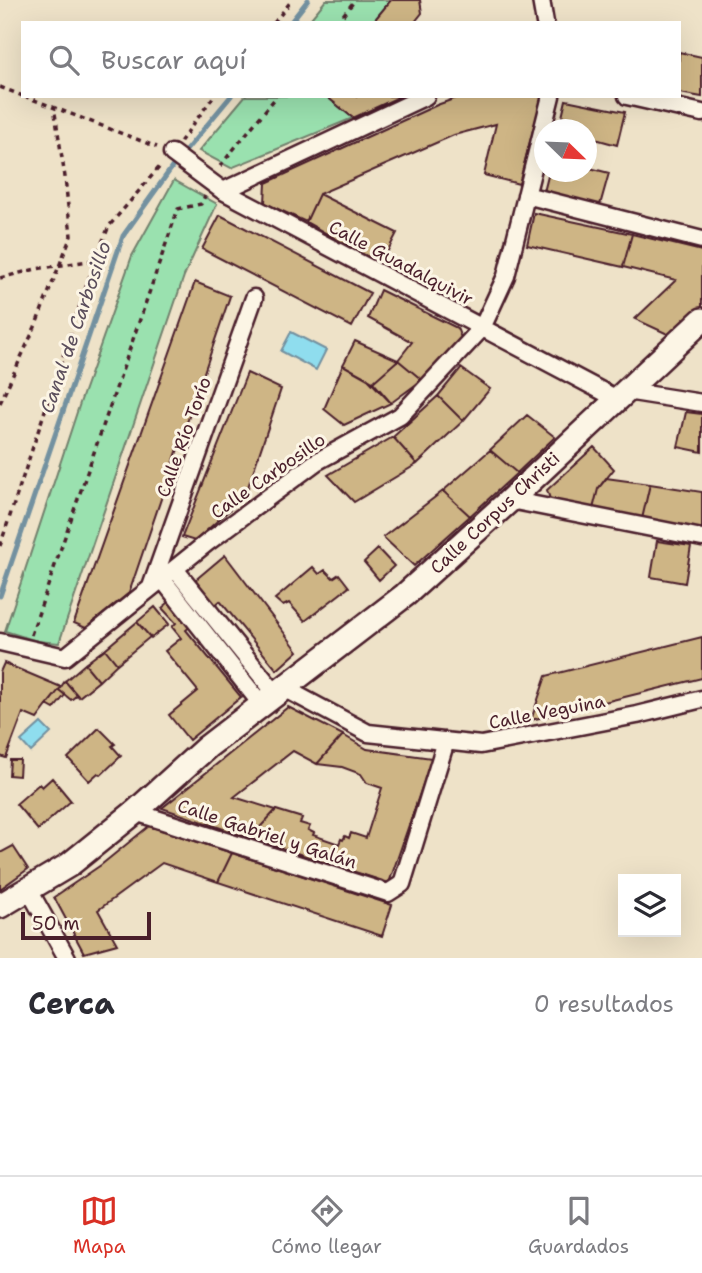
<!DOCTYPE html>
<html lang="es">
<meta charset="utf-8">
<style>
body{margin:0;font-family:"Shantell Sans",sans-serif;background:#f2f2f3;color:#2b2b33}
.controls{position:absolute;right:21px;bottom:21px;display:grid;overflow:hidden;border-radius:0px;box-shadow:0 7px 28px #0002}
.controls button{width:63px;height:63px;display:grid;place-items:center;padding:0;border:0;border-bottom:2px solid #e1e1e2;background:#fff;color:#2b2b33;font:35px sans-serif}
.compass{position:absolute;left:534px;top:119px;width:63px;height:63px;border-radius:50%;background:#fff;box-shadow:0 7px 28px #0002;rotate:113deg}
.scale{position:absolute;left:21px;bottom:18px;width:130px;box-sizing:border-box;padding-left:7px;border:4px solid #4a1f2b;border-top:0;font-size:19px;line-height:24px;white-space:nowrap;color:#4a1f2b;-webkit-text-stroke:5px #fcf5e5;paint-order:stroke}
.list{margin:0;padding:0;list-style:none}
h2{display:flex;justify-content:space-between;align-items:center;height:91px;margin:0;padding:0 28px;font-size:30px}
h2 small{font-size:23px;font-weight:400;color:#7c7c81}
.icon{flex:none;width:38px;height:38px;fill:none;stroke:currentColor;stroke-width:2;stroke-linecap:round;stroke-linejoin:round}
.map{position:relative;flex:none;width:702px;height:958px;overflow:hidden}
.search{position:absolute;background:#fff;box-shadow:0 7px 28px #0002;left:21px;right:21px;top:21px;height:77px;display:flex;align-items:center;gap:18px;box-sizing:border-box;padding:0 24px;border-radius:0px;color:#7c7c81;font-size:26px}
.sheet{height:217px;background:#fff}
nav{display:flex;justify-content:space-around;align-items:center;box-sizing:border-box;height:98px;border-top:2px solid #e1e1e2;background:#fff;font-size:19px;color:#7c7c81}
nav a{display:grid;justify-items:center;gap:4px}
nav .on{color:#d93025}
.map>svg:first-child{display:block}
.green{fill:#9ae1af;stroke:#72806d;stroke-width:2}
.water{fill:#8fddee;stroke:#7391a0;stroke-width:2}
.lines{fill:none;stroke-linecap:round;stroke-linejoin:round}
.stream{stroke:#7391a0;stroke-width:5}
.building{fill:#ceb585;stroke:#4a1f2b;stroke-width:2}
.minor-casing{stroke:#4a1f2b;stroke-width:21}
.secondary-casing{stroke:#4a1f2b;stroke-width:28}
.path{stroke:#4a1f2b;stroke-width:3.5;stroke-dasharray:5 5;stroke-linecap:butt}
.minor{stroke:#fcf5e5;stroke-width:16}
.secondary{stroke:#fcf5e5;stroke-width:23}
.labels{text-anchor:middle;stroke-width:6;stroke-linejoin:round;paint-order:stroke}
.street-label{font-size:18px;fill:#4a1f2b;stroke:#fcf5e5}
.water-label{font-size:19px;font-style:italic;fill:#5b4e5c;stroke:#fcf5e5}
</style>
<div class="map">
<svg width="702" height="958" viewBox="0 0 702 958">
<rect width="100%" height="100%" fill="#eee2c8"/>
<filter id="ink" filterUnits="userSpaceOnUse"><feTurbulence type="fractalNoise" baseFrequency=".0143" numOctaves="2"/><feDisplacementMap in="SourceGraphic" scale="14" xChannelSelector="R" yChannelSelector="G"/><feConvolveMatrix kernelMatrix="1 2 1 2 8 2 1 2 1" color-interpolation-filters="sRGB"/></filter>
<g filter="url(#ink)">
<path class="green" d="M326,0H391L372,23H307Z
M245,96H326L353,118L231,168L199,151Z
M174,180L217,204L184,276L59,643L37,641L5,631L80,403L132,256Z"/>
<path class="water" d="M291,332L326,350L316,370L281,351Z
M41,723L51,733L31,752L21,741Z"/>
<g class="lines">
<path class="stream" d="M290,23L308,0
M0,596L123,236L173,166L231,96"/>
</g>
<path class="building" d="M391,0H420L422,13L414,23H372Z
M679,52L702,57V97L679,93Z
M326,96H401L353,118Z
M542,96L519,184L484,175L496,124L454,135L319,194L306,222L265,203L266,183L437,105L462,96Z
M566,100L625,112L617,145L588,137L586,142V130H559Z
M586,167L609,173L600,205L544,192L549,172H586Z
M319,194L397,233L381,264L306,222Z
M534,213L632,234L623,267L527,245Z
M220,215L370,293L352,327L202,249Z
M632,234L702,251V307L672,336L635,319L676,280L623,267Z
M195,282L230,296L129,593L86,628L74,623Z
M380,290L457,328L461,338L422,380L398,360L412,342L368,318Z
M355,341L398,360L373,382L343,365Z
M398,360L422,380L391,403L373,382Z
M343,365L367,378L391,403L344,425L324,409Z
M461,368L490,389L463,421L438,396Z
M247,373L281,389L245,496L195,541L182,537Z
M438,396L463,421L417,464L393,437Z
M686,412L702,414V452L678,447Z
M527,415L555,437L517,473L490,450Z
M393,437L417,464L354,502L328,475Z
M594,447L614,469L598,489L593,509L551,502L547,490Z
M490,450L517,473L470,516L443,491Z
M606,478L650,484L642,519L593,509L598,489Z
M650,484L702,492V530L642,519Z
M443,491L470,516L414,566L383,537Z
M657,541L691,546L685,583L651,577Z
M378,549L394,566L379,580L364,562Z
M225,555L298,651L277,670L220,601L186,630L241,697L189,740L169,715L198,691L165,651L181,638L172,627L176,623L162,608Z
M313,567L319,574L325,570L333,578L339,574L349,587L305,621L289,603L283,606L275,599Z
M155,607L169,624L151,638L137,622Z
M137,622L150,637L117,664L105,649Z
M702,637V678L531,720L546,676Z
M105,649L117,664L99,681L85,664Z
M4,663L61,687L37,719L23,713L6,758L0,756V672Z
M85,664L99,681L79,697L65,681Z
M65,681L77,695L71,700L59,690Z
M59,690L65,695L54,709L47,705Z
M288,707L343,735L317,764L293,751L234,797L276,810L250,838L162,808Z
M99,728L115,744L112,746L121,756L101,775L98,773L89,781L68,758Z
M343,735L367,749L432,758L389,883L250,838L276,810L302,818L300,823L310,826L308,830L314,833L313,835L339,844L341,839L343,840L345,836L349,838L351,833L366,838L382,788L367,783L361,774L342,767L317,764Z
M10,760H20L19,776L9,775Z
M52,778L71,801L38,830L16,804L39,784L42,787Z
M149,826L232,853L218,882L162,863L98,910L117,944L84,953L54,897L101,865Z
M13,846L28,869L0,889V853Z
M232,853L392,905L382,936L218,882Z"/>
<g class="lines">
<defs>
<path id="minor" d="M541,0L545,23
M627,96L702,113
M172,153L223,191L617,399
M223,191L426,96
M526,195L702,240
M626,391L702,403
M510,500L702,538
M175,569L276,694
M162,579L262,705
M151,587L254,298
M0,642L65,657L208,542L316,462L400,416L482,328L506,276L551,96
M284,688L368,733L481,745L637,715L702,699
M135,812L388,893L402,884L446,741
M29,890L67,958"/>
<path id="secondary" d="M0,906L69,865L135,812L207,747L405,595L510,500L702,320"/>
</defs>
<use href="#minor" class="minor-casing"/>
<use href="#secondary" class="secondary-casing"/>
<path class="path" d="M274,23L292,0
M337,23L355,0
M0,87L23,96
M24,96L157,147
M180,142L214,96
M220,166L277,96
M0,278L36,269L95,260
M0,403L35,327L71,236L65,177L54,107
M0,546L95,260L109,226L162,164
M31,635L178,209L201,204L205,196"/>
<use href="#minor" class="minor"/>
<use href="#secondary" class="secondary"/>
</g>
</g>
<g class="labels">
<g class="street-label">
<text transform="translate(401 263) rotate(28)" y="6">Calle Guadalquivir</text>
<text transform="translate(184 437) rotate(-70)" y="6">Calle Río Torío</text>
<text transform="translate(268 476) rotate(-35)" y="6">Calle Carbosillo</text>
<text transform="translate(495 513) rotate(-43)" y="6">Calle Corpus Christi</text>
<text transform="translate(547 712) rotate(-11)" y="6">Calle Veguina</text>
<text transform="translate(267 834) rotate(18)" y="6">Calle Gabriel y Galán</text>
</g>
<g class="water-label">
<text transform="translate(75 327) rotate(-71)" y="7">Canal de Carbosillo</text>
</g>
</g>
</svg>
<div class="controls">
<button><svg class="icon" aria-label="layers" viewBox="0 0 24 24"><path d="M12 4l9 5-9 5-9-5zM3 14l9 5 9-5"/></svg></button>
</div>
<svg class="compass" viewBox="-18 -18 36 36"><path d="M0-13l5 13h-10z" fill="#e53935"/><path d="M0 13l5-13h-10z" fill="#7c7c81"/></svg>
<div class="scale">50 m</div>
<div class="search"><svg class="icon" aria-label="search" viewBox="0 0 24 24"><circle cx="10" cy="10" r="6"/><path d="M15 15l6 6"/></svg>Buscar aquí</div>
</div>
<section class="sheet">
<h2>Cerca<small>0 resultados</small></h2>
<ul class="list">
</ul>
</section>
<nav>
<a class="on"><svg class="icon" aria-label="map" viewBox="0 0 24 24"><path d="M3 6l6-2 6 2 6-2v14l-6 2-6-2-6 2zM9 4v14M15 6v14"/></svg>Mapa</a>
<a><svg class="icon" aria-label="directions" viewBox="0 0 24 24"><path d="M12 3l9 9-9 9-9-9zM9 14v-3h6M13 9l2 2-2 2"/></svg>Cómo llegar</a>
<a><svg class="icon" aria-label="saved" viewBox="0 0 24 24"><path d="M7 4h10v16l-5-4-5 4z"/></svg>Guardados</a>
</nav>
